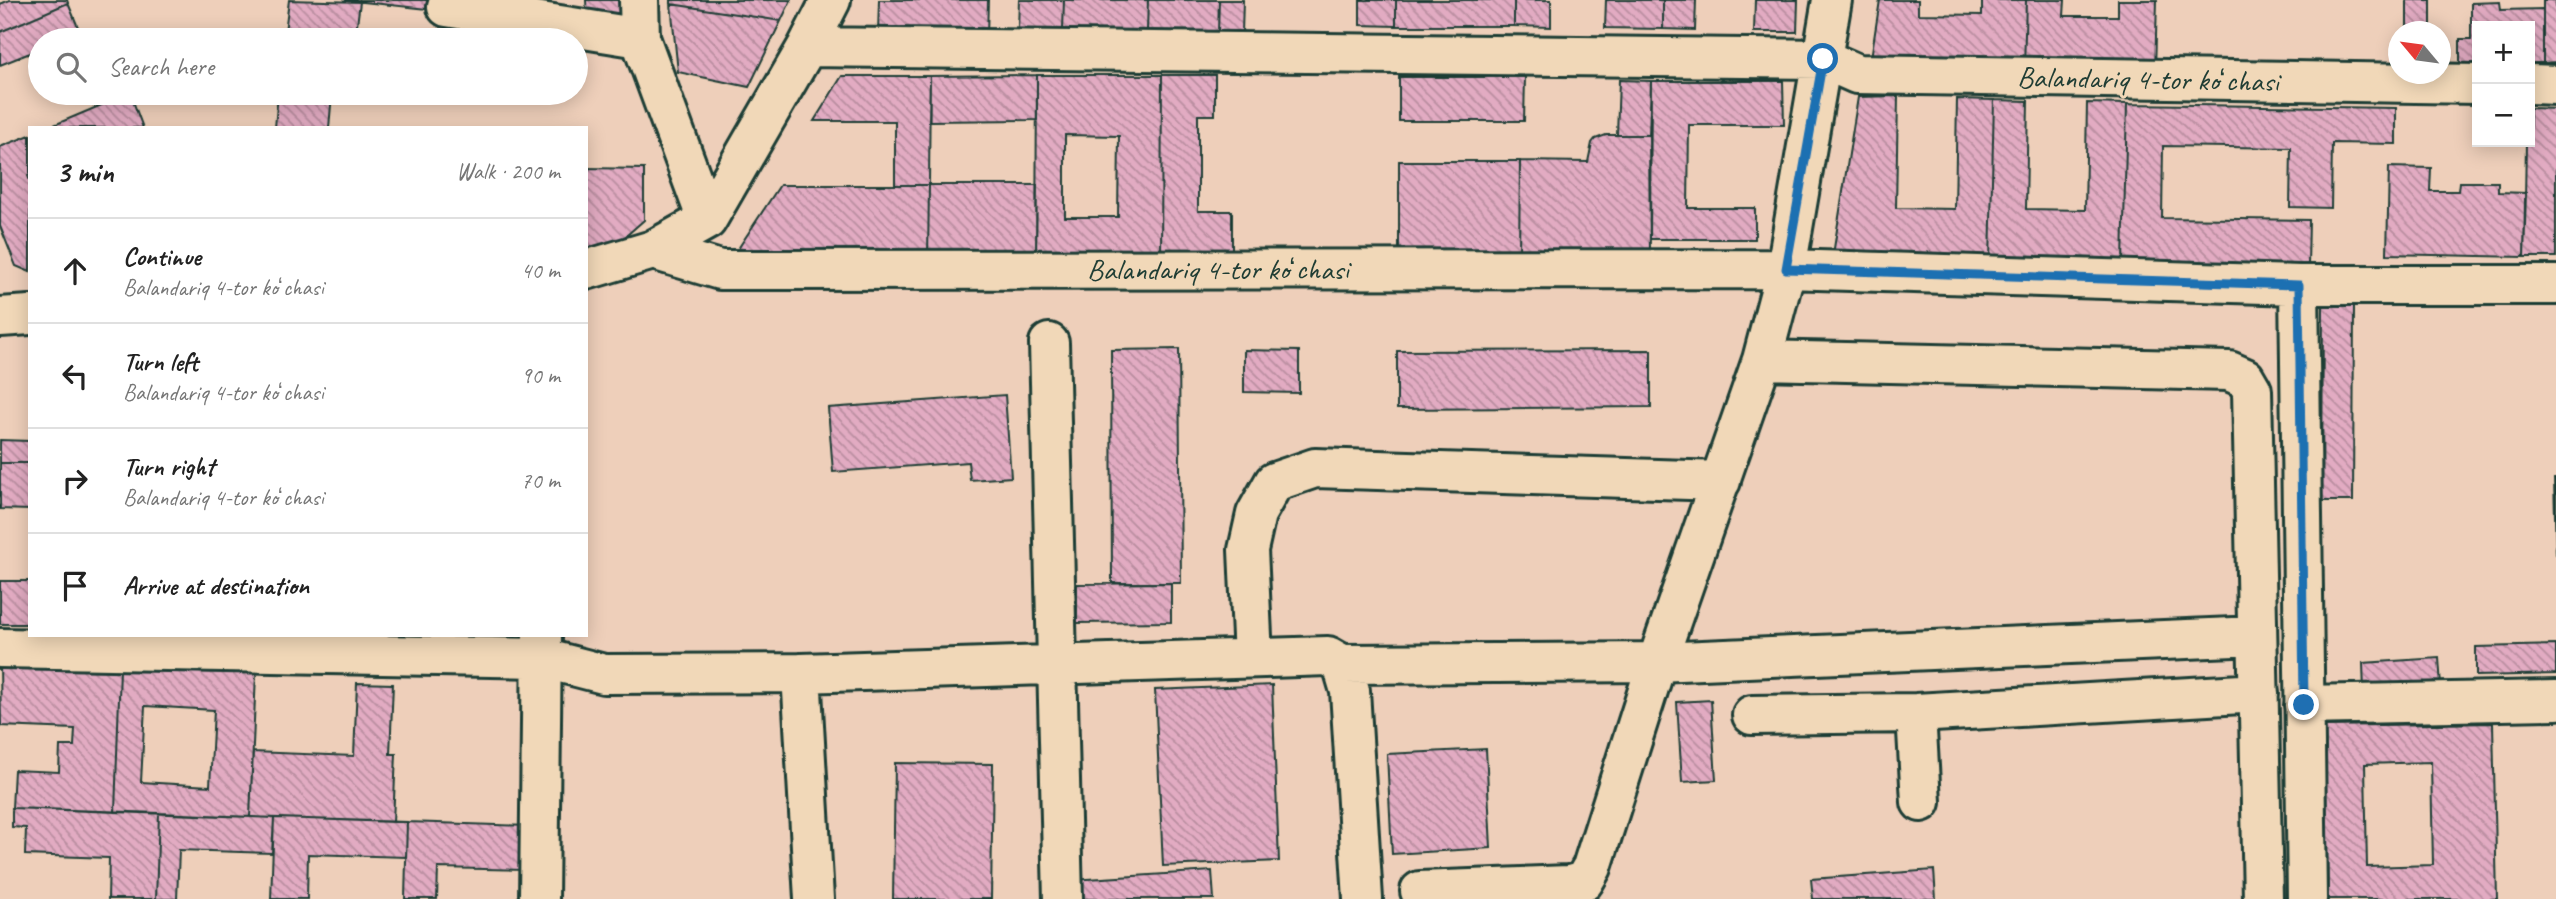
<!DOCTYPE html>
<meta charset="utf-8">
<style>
body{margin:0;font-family:Caveat,sans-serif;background:#f2f2f2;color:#222}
.controls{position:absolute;right:21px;top:21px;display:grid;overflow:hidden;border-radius:0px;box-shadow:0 4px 18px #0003}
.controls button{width:63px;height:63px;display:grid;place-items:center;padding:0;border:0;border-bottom:2px solid #e0e0e0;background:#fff;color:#222;font:35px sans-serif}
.compass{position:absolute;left:2388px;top:21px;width:63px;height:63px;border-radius:50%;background:#fff;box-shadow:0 4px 18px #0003;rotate:299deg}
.stop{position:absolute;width:21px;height:21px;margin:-16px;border:5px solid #1f6fb2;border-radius:50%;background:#fff}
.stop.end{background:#1f6fb2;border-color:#fff;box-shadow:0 2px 7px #0008}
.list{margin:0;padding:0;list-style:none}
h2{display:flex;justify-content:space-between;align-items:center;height:91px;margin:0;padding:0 28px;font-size:30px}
h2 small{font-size:23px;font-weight:400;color:#767676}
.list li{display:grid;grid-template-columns:46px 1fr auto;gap:21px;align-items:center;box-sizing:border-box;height:105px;padding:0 28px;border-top:2px solid #e0e0e0}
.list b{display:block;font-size:26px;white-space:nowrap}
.list p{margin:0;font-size:23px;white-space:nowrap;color:#767676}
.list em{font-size:23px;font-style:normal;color:#767676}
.icon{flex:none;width:38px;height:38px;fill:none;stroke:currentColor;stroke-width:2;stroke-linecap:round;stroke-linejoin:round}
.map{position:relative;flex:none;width:2556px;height:899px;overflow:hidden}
.search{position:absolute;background:#fff;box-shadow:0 4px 18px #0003;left:28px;top:28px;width:560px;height:77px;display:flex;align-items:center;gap:18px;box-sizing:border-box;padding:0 24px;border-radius:38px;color:#767676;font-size:26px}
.panel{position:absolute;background:#fff;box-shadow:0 4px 18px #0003;left:28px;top:126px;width:560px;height:511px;border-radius:0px}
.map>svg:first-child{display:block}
.building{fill:url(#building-back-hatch);stroke:#1f3d34;stroke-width:2;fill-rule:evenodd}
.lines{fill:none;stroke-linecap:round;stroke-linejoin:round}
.minor-casing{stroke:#1f3d34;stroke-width:44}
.minor{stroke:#f1d8b8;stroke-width:38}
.route{stroke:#1f6fb2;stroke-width:9}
.labels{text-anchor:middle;stroke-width:6;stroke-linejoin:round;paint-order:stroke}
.street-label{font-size:30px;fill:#1f3d34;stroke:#f1d8b8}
</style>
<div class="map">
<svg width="2556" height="899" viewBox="0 0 2556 899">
<defs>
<pattern id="building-back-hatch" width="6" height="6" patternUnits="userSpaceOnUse" patternTransform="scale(1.75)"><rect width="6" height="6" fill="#e2abc2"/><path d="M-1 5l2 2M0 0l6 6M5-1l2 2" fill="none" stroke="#b78c9e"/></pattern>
</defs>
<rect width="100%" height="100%" fill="#eecfba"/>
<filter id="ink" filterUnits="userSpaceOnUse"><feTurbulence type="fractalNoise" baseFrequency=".0143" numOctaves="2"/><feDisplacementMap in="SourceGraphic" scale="14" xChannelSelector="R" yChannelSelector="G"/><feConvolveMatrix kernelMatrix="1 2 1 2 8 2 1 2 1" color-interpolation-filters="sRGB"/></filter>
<g filter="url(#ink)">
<path class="building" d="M10,0H67L68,3L0,32V4Z
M289,0L360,2L355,40H284Z
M345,0H437L436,10Z
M586,0H625L626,15L587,18Z
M671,0H791L781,21L671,4Z
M879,0H988L987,36L878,34Z
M1019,0H1064L1063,30L1018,29Z
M1064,0H1148L1147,31L1063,30Z
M1148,0H1219L1218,32L1147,31Z
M1219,0H1243L1242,33L1218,32Z
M1360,0H1396V26L1360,25Z
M1396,0H1514V26H1396Z
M1514,0H1551V27L1514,26Z
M1606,0H1663V29L1605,28Z
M1663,0H1696L1695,30L1663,29Z
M1755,0H1798L1797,32H1754Z
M1880,0H1918V14L1982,15V0H2026L2024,68L1870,65Z
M2026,0H2065L2064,16H2118V0H2157L2155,71L2024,68Z
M2407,0H2431V32H2407Z
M2543,0H2556V62L2543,63Z
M2500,2L2501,10L2543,9V63H2530V26H2477V63H2460V39H2471V3Z
M68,3L80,32L60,40H40V49L0,65V32Z
M671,4L781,21L749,87L678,72Z
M1037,75H1162L1161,259H1036ZM1065,135L1119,136L1118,217H1065Z
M1037,75V120L929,121L930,76Z
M1162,75H1215V115H1198V211H1232V260L1161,259Z
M842,76H930L929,185H895V121H814Z
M1399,77H1525L1524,121H1399Z
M1619,80L1651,81L1649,135H1617Z
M1651,81H1783L1784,125H1689L1688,208H1755V239H1650Z
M130,93L143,128H47Z
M278,93H349V96L332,94L329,128H275Z
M1898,96L1896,208L1955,209L1957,99L1994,100L1990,262L1832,261L1858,97Z
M1994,100L2028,101L2026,209L2085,210L2087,103L2127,104L2123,263L1990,262Z
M2127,104L2396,108V144L2332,143L2331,208L2290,207L2291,148L2163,146L2162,218L2309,220L2308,266L2123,263Z
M2530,108L2556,109V257H2524L2526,142H2530Z
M30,135V175L28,176L30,181V272L16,266L0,226V147Z
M1606,135H1649L1650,256L1519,255L1520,161L1588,162L1592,143L1595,139Z
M1399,161H1520L1519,255H1399Z
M2389,167L2431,168L2430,191H2458L2459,182H2498V192L2526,193L2524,257L2387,254Z
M586,168L644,169V220L619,242L586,250Z
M780,185H929L928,259L732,258Z
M929,185H1037L1036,259H928Z
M2323,302H2354L2353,501H2322Z
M1179,349L1181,583H1112L1111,350Z
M1244,350L1299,351V393L1244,392Z
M1651,350V407L1397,409V351Z
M1005,395L1011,477L970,480L968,462L833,472L828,408Z
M0,440L30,441V463H0Z
M0,463H30V510L0,509Z
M2554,479H2556V555Z
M0,581H30V624H0Z
M1171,583V622L1077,623V584Z
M2556,645V674L2476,676V647Z
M2439,658L2441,686L2364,692L2363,663Z
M0,664L120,669L115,812L12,808L14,770L59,772L60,746H74L75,729L1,726Z
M120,669L256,673L250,817L115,812ZM145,706L214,710L210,786L141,782Z
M357,683L393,684L390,754H396L393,822L250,817L253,752L354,756Z
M1272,685L1279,861L1163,866L1155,690Z
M1711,700L1716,780L1682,782L1677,702Z
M2493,723L2497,899H2328L2325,726ZM2431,762L2433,865L2367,867L2365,764Z
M1486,749L1491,848L1392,854L1387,754Z
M895,763L993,764L991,899H893Z
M12,808L159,813L156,899H108L109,858L25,855L26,828L12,827Z
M159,813L274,818L272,853L179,850L177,899H156Z
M274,818L407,822L406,857L308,854L307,899H271Z
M407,822L529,826L527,870L438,868L437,899H405Z
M1934,870L1936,899H1813L1811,879Z
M1212,871L1214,899H1073L1072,880Z"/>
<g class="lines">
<defs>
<path id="minor" d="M639,0L640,38L707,220
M447,7L640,38
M807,47L1823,59L1857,74L2477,84
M2530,84L2556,85
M653,250L720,270L1786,269L2299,285H2556
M586,270L653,250L707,220L807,47L831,0
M2299,285L2307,899
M0,317L30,315
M1049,343L1063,899
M1762,360L2229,371L2245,378L2252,390L2263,899
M0,648L542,658L604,674L801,673L1328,656L1342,664L1350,691L1363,899
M1253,658L1248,550L1256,514L1274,482L1315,468L1721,481
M1342,664L1657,662L1762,360L1786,269L1832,0
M801,673L814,899
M2304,705L2556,700
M1916,713L1921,802
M1752,715L1916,713L2259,693
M1420,891L1569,885L1584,881L1592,867L1657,662L2257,636
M539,899L542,635"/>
</defs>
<use href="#minor" class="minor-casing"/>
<use href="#minor" class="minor"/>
</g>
</g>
<g class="lines" filter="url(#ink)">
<path class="route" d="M1823,59L1786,269L2299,285L2304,705"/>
</g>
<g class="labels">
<g class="street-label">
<text transform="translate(2148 79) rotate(1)" y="10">Balandariq 4-tor koʻchasi</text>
<text x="1218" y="279">Balandariq 4-tor koʻchasi</text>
</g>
</g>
</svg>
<div class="controls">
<button>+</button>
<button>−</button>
</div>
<svg class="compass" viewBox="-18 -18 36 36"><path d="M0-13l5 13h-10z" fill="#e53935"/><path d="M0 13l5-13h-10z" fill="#767676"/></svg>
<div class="stop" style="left:1823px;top:59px"></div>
<div class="stop end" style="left:2304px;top:705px"></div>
<div class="search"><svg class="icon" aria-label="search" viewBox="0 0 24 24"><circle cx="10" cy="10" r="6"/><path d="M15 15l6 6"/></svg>Search here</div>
<section class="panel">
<h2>3 min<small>Walk · 200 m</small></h2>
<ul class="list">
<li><svg class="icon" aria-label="ahead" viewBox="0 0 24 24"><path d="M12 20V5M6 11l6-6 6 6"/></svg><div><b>Continue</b><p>Balandariq 4-tor koʻchasi</p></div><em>40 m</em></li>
<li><svg class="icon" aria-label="left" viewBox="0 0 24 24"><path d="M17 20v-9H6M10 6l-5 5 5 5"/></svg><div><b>Turn left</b><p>Balandariq 4-tor koʻchasi</p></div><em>90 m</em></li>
<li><svg class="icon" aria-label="right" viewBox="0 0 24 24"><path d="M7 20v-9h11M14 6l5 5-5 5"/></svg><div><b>Turn right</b><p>Balandariq 4-tor koʻchasi</p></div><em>70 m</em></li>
<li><svg class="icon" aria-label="arrive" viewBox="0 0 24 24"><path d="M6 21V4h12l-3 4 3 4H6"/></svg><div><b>Arrive at destination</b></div></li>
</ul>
</section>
</div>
